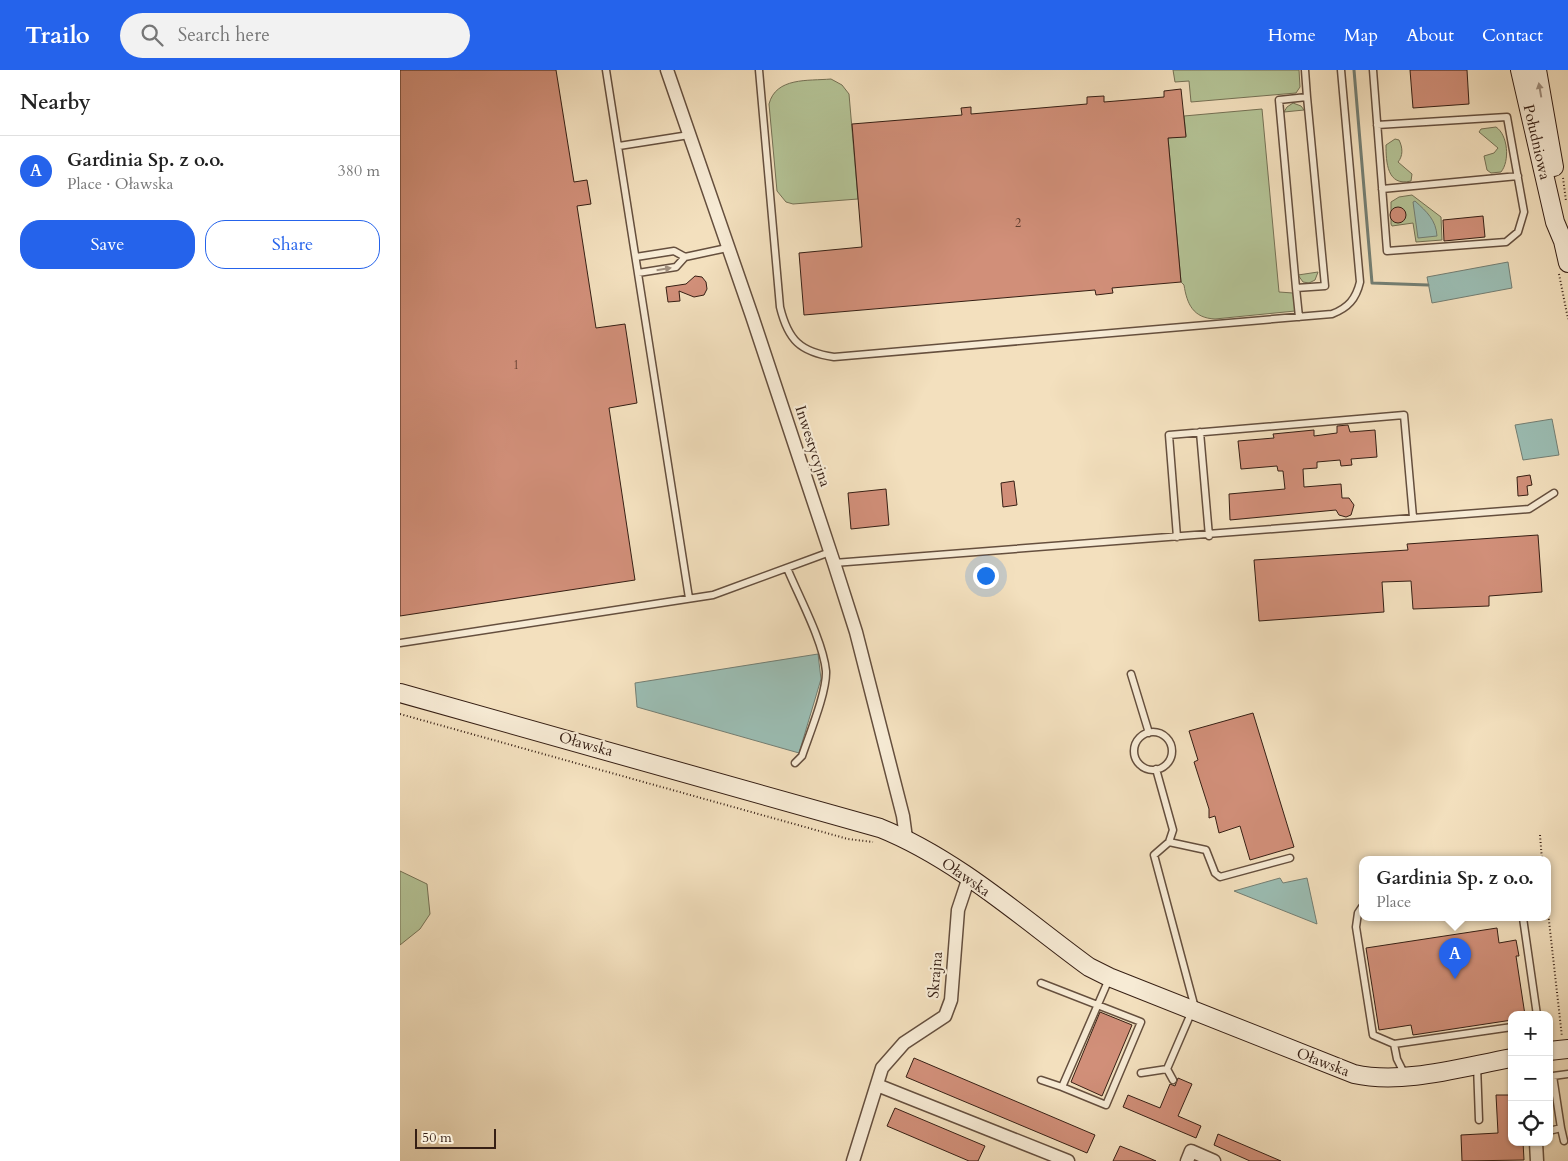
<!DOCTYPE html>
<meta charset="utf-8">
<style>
body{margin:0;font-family:Cardo,serif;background:#f2f2f2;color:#222}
.controls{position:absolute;right:15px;bottom:15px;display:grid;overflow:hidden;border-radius:10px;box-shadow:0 1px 4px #0004}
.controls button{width:45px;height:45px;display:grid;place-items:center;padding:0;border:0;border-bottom:1px solid #e0e0e0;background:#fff;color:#222;font:25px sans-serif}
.scale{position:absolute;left:15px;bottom:12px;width:81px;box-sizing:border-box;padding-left:5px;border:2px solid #361f14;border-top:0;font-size:14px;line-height:18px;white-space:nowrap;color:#361f14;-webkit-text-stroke:4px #f7ebd5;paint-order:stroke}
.you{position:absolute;left:585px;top:505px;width:18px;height:18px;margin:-12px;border:4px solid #fff;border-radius:50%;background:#1a73e8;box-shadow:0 0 0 8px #1a73e833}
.badge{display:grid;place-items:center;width:32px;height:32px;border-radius:50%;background:#2563eb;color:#fff;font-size:16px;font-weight:700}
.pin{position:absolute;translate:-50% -41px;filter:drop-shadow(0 1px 2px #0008)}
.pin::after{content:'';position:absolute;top:26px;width:18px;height:15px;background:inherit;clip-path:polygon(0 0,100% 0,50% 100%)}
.popup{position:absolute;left:959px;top:786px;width:192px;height:65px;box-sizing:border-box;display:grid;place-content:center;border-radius:10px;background:#fff;filter:drop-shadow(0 1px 4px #0005);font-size:16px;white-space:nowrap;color:#767676}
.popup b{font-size:19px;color:#222}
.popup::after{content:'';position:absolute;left:50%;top:100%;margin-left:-10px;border:10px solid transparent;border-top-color:#fff}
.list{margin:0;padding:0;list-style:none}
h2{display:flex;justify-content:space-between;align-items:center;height:65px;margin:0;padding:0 20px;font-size:21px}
h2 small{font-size:16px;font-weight:400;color:#767676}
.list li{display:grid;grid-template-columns:32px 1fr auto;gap:15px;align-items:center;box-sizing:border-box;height:70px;padding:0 20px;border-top:1px solid #e0e0e0}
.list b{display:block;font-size:19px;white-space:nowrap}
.list p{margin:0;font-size:16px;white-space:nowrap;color:#767676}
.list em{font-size:16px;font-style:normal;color:#767676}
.actions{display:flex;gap:10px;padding:15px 20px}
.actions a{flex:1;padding:11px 0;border:1px solid #2563eb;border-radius:20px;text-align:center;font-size:18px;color:#2563eb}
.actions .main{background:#2563eb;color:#fff}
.icon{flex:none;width:28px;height:28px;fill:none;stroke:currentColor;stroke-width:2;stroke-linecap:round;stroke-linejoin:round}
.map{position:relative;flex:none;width:1168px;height:1091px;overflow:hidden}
header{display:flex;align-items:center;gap:30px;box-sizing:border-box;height:70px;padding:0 25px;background:#2563eb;color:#fff}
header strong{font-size:24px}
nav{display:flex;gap:28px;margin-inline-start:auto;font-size:18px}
.search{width:350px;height:45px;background:#f2f2f2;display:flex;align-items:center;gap:12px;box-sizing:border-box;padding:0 18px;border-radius:28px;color:#767676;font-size:19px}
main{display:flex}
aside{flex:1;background:#fff}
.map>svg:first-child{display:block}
.green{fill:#b4c396;stroke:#757155}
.water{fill:#9bbdb3;stroke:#737e73}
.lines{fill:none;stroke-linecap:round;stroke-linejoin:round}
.stream{stroke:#737e73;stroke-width:3}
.building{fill:#d18f79;stroke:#361f14}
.lane-casing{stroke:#654f3e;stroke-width:9}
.street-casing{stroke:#654f3e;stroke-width:15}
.secondary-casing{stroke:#361f14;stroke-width:20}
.path{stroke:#361f14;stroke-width:2;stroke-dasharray:1 2.5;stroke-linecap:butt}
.lane{stroke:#f7ebd5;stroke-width:6}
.street{stroke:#f7ebd5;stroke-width:12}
.secondary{stroke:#f7ebd5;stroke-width:18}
.oneway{fill:#a08f7e}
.labels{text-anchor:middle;stroke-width:4.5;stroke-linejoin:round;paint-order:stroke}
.number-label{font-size:12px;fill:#5d3b2d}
.street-label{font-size:15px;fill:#361f14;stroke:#f7ebd5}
</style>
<header>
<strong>Trailo</strong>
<div class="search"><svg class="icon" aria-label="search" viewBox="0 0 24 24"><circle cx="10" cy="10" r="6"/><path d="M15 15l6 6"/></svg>Search here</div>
<nav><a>Home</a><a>Map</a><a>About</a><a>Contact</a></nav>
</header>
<main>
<aside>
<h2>Nearby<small></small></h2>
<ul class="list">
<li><span class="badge">A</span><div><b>Gardinia Sp. z o.o.</b><p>Place · Oławska</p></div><em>380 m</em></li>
</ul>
<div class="actions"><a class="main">Save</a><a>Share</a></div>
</aside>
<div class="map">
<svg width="1168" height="1091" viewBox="0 0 1168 1091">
<rect width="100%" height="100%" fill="#f3e0be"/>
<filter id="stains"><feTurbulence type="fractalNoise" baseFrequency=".004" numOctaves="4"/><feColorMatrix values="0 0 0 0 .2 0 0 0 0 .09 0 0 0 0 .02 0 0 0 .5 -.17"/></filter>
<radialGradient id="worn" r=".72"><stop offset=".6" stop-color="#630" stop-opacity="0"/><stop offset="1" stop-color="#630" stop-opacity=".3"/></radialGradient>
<path class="green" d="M773,0H899L900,17L896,23L791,32L789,11L775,12Z
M431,9L442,15L449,24L458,129L393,134L386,132L377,121L369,34C376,7 408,11 431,9Z
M893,33L901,36L904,40L884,42L887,37Z
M862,39L879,222L893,223L895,241L815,249C793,248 787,234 784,215L781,212L768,68L786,66L784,46Z
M1096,57C1108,65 1110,91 1101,102L1091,103L1087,100L1084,86L1094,83L1098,78L1079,62L1081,59Z
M995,69L999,70C1003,78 1003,86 998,92L1012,104L1011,111C987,117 986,92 986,75Z
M1012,125L1041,147L1042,170L1016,172L1013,153L992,156L991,154V132L999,127Z
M918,202L915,210L909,213L903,212L898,205Z
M0,801L27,814L30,844L20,859L0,875Z"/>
<path class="water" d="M1015,131C1027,142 1036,150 1037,166L1018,168L1013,132Z
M1108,192L1112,218L1032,233L1027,207Z
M1152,349L1159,385L1123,390L1115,355Z
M418,584L421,609L399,683L237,637L235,613Z
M880,808L883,813L907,808L917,854L834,821Z"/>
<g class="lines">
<path class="stream" d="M954,0L972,213L1028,215"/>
</g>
<path class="building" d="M0,0H156L174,112L187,110L191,134L177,136L196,258L225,254L237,333L209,338L235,510L0,546Z
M1010,0H1067L1069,34L1013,38Z
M781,19L786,67L768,68L781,212L712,218L713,223L696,225L695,220L404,245L399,183L462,177L452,54L562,45L561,38L571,37V44L687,34V27L704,26V32L764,27V21Z
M990 145a8 8 0 1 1 16 0a8 8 0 1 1-16 0Z
M1083,146L1085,167L1044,171L1043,150Z
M295,206L302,207L306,212L307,219L304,225L294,227L279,221L280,231L268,232L266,217L286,214Z
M948,355L950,362L975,360L977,387L951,389L952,395L941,396L940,390L917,392V398L903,399L904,417L941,414L942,428H949L954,435L951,445L946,447L939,445L936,440L830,450L829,424L885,419L883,401H878L877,396L841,399L838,371L874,368L873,364L914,360V366L937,363V356Z
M1130,405L1132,415L1127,416L1128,425L1118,426L1117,407Z
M614,411L617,435L603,437L601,413Z
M486,419L489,455L451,459L448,423Z
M1138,465L1142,522L1089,526V536L1013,539L1011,511L982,512L984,542L859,551L854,490L1008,480L1007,474Z
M853,643L894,777L850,790L840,756L819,763L815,746L809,748V739L794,692L798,690L789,661Z
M1097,858L1099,873L1116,870L1119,886H1116L1125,945H1112V950L1013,965L1011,955L979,960L966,878Z
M700,942L732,955L702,1026L671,1012Z
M514,988L695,1065L687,1083L506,1007Z
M778,1008L792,1014L778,1046L801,1056L796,1068L723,1037L728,1025L760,1038L770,1014L775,1016Z
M1096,1025H1112V1072H1123L1124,1090L1062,1091L1061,1065L1098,1063Z
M495,1038L585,1076L578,1091H569L487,1056Z
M818,1064L881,1091H850L814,1075Z
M720,1076L740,1084L756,1091H713Z"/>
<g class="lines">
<defs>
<path id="lane" d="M206,0L289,528
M359,0L380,237C388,270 400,282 434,287L932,244C948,238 956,229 960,212L941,0
M905,0L907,27L925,216L896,218L879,30L907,27
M973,0L987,181L1106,172L1118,162L1124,142L1107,47L977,55
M219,76L289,65
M982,119L1118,106
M236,187L274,181L285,187
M238,203L276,197L285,187L327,178
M896,218L899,247
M800,362L809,466
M777,467L769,365L1004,345L1013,447
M434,493L1129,439L1154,423
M387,498C399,527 423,571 426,601C427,622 409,665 402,686L395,693
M0,573L313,525L430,482
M731,604L749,663
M734 681a19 19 0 1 1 38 0a19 19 0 1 1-38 0Z
M756,699L773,760L769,772L754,785L795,938
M769,772L806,780L815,803L820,807L890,788
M962,837L958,843L956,857L973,965L994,974
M1123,848L1137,945
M641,913L741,952L706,1035L662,1017L709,909
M1077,995L1079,1050
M767,999L773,1010
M741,1003L767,999L792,941
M1005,1005L997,989L994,974L1112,957
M641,1010L662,1017
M1161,1058L1153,1006L1168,1004
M1149,1061L1161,1058L1164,1071"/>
<path id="street" d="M267,0L352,246L434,493L456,562L503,746L506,768
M477,1015L668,1091
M1136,1072L1137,1091
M453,1091L482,998L504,973L545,946L551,930L558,840L569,807
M787,1091L791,1081L814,1091"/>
<path id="secondary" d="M1120,0L1155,152L1163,171L1168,193
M1137,0L1154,97
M0,623L480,758C557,789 622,848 689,897L709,907L954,1004C1003,1015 1062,997 1112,988
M1149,981L1168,979"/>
</defs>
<use href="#lane" class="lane-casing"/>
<use href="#street" class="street-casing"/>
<use href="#secondary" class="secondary-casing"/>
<path class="path" d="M1163,108L1166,131
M1159,204L1168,249
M0,644L448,769L473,772
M1140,765L1142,790
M1148,842L1162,967"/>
<use href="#lane" class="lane"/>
<use href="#street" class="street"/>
<use href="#secondary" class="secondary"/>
</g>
<defs><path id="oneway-solid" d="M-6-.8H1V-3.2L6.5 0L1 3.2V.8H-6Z" transform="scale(1.25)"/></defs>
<g class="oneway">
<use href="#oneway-solid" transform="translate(1140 20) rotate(-100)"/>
<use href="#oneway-solid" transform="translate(264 199) rotate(-9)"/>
</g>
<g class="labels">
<g class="number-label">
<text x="618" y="157">2</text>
<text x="116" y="299">1</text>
</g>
<g class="street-label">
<text transform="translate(1137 72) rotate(77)" y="5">Południowa</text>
<text transform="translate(413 376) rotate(72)" y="5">Inwestycyjna</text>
<text transform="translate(186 674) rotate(16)" y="5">Oławska</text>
<text transform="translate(566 807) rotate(35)" y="5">Oławska</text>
<text transform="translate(535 905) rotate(-85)" y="5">Skrajna</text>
<text transform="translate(923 992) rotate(21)" y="5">Oławska</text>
</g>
</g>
<rect width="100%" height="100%" filter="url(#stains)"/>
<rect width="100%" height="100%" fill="url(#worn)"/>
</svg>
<div class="controls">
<button>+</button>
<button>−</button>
<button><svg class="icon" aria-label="locate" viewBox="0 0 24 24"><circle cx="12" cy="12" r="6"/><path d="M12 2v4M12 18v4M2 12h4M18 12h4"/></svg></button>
</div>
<div class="scale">50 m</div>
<div class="you"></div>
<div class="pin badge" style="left:1055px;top:909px">A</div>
<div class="popup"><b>Gardinia Sp. z o.o.</b>Place</div>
</div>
</main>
